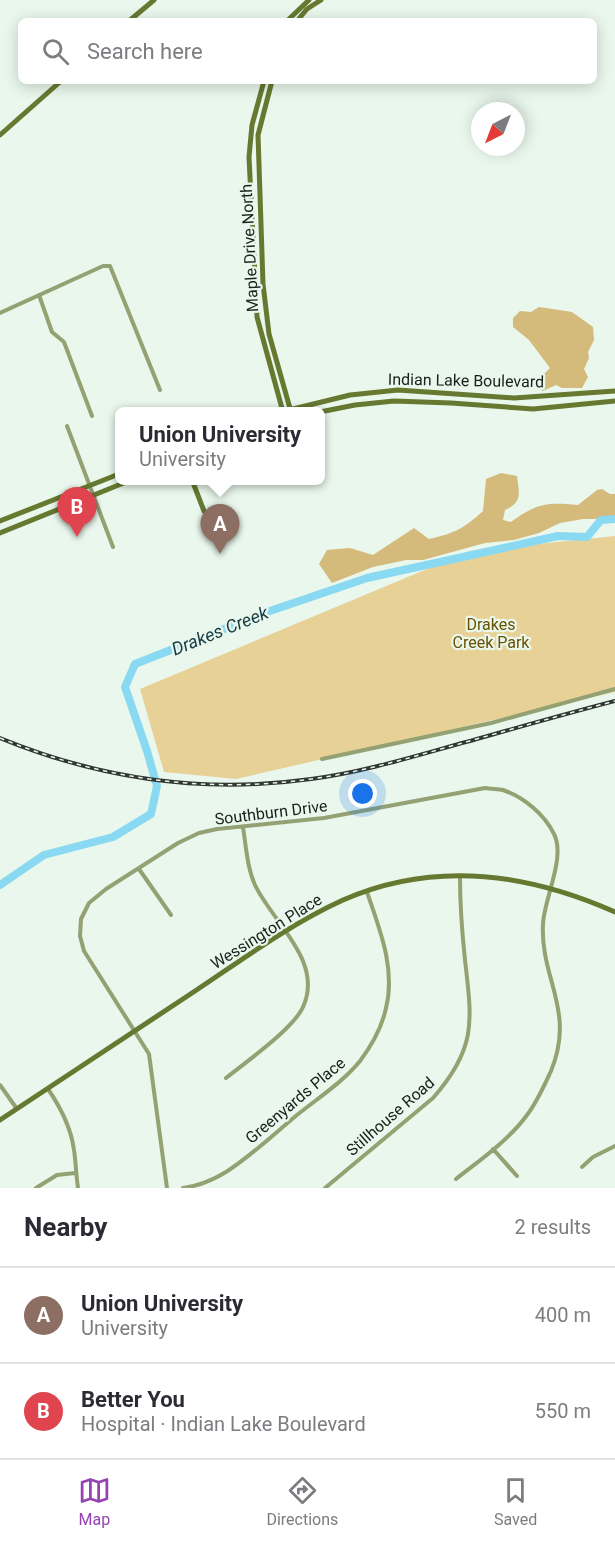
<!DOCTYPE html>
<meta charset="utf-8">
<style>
body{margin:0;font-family:Roboto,sans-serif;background:#f2f2f3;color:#2b2b33}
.compass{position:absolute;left:471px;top:102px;width:54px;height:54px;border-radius:50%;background:#fff;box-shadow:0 3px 15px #0003;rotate:222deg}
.you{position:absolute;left:363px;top:794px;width:21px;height:21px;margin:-15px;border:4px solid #fff;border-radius:50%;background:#1a73e8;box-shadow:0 0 0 9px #1a73e833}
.badge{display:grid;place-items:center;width:39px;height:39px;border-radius:50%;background:#9643b2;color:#fff;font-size:20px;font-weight:700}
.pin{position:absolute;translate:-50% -50px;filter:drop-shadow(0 2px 3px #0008)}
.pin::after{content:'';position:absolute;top:32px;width:21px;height:18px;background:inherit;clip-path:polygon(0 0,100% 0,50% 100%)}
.popup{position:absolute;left:115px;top:407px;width:210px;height:78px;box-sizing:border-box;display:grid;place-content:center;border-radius:9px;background:#fff;filter:drop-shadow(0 2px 4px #0005);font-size:20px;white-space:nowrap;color:#7c7c81}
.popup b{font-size:22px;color:#2b2b33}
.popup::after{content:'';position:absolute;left:50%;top:100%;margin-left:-12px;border:12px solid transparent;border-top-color:#fff}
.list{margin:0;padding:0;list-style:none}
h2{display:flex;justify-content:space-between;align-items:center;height:78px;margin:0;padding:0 24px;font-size:26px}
h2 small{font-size:20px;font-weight:400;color:#7c7c81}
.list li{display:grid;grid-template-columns:39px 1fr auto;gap:18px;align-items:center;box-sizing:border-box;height:96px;padding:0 24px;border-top:2px solid #e1e1e2}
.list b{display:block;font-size:22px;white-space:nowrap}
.list p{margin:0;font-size:20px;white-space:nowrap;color:#7c7c81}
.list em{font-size:20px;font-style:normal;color:#7c7c81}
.icon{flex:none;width:33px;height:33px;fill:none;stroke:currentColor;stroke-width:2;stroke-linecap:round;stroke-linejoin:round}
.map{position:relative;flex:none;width:615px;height:1188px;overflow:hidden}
.search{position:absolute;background:#fff;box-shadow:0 3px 15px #0003;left:18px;right:18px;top:18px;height:66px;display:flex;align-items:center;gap:15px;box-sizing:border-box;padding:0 21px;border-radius:9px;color:#7c7c81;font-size:22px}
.sheet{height:270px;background:#fff}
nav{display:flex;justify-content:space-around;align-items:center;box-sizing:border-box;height:84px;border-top:2px solid #e1e1e2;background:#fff;font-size:16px;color:#7c7c81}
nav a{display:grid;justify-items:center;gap:3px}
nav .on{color:#9643b2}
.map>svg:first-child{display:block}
.green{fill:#e8d197}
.forest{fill:#d4bb7c}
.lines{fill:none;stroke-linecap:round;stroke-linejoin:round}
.river{stroke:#88d9f1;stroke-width:8}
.street{stroke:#94a173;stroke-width:4}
.secondary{stroke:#677931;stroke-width:5}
.rail-casing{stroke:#313732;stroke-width:4}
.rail{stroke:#e9f7ec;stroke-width:1.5;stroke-dasharray:4.5;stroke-linecap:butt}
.labels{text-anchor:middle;stroke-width:4.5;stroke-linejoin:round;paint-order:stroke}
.street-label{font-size:16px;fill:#1b201c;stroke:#e9f7ec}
.park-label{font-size:16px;fill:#6a5200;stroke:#e9f7ec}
.water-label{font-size:18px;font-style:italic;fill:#153b46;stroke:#e9f7ec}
</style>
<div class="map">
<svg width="615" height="1188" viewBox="0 0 615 1188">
<rect width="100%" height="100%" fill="#e9f7ec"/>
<path class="green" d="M615,536V692L236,779L164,772L140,689L470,551Z"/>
<path class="forest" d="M539,307L572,312L593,327L594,340L588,352L589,358L584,369L588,377L582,388H562L556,385L543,391L537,387L539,379L550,368L529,340L513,327V318L520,311L531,312Z
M501,473L517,476C519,493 523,502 505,510L503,520L511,522C537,503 547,502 578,505L597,490L602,489L610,494H615V519H583L560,523L539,533L514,540L485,543L423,560H406L373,567L332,583L319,564L327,550L350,548L373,555L414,528L429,539C455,533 463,529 483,511L486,479Z"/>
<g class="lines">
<path class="river" d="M0,885L44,855L113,837L151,814L157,786L147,751L125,687L135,664L267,612L367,578L558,536L587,537L601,520L615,519"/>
<path class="street" d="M39,295L52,332L64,342L92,416
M0,313L103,266H110L160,390
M67,426L113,547
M322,759L491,723L615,689
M139,869L171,915
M226,1078C246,1062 293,1029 303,1007C324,961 273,923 255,885C247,867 246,846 243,827
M0,1085L17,1109
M48,1089C61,1108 71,1127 74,1150C76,1163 76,1175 78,1188
M493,1149L517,1176
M582,1167L593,1157L615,1146
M36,1188L57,1175L75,1173
M167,1188L149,1054L84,951L80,936L81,919L89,903L106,889L178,843L199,833L217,829L324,818L485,788C491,789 498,789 503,790C524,797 545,815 554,834C566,857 544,899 543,924C540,979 576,1010 551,1071C544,1086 537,1102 527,1115C509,1140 480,1160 456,1179
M183,1188C198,1186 213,1180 226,1172C251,1156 274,1134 297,1115C318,1098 343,1082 360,1061C372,1045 382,1027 386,1008C396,968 379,928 367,892
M325,1188L433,1098C477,1048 472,1021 465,960C462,932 460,905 460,877"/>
<path class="secondary" d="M129,21L154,0
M287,21L309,0
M297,21L307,9L321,0
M264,81L252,125L249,157L257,317L283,412
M272,81L258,135L263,284L269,334L291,412
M0,135L61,81
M289,410L350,395L398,390L514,398L615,391
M320,412L355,405L394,401L451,403L533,409L615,401
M192,480L204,511
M0,521L119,474
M0,533L131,480
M0,1120C63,1078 126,1037 189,995C239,962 288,925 343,900C434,860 527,873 615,912"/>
<defs>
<path id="rail" d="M0,738C100,779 204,794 311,779C364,772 415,756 466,742C516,728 565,714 615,701"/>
</defs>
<use href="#rail" class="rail-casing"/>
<use href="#rail" class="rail"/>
</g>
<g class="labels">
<g class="street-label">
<text transform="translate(249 248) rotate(-93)" y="6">Maple Drive North</text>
<text transform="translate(466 380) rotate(1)" y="6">Indian Lake Boulevard</text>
<text transform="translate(271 812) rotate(-7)" y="6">Southburn Drive</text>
<text transform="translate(266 931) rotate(-32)" y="6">Wessington Place</text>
<text transform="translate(295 1100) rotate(-40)" y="6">Greenyards Place</text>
<text transform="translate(390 1116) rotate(-41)" y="6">Stillhouse Road</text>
</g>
<g class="park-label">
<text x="491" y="630">Drakes<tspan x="491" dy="18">Creek Park</tspan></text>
</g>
<g class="water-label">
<text transform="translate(220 631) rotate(-22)" y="6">Drakes Creek</text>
</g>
</g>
</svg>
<svg class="compass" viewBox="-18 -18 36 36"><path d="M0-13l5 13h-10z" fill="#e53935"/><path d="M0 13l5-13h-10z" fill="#7c7c81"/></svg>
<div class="you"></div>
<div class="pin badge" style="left:220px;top:554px;background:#8d6e63">A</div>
<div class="popup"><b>Union University</b>University</div>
<div class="pin badge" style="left:77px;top:537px;background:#e0444e">B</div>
<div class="search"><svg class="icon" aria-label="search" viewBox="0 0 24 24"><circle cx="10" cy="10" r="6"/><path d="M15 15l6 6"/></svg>Search here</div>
</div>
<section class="sheet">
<h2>Nearby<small>2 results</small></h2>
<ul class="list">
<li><span class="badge" style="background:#8d6e63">A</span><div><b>Union University</b><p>University</p></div><em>400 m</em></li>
<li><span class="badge" style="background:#e0444e">B</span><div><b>Better You</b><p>Hospital · Indian Lake Boulevard</p></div><em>550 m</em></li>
</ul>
</section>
<nav>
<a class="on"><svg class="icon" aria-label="map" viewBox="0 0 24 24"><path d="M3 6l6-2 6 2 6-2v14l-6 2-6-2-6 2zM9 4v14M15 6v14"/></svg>Map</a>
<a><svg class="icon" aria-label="directions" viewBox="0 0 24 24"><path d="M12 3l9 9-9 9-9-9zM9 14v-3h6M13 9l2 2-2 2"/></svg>Directions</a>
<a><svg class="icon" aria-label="saved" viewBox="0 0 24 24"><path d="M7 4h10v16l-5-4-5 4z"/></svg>Saved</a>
</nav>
